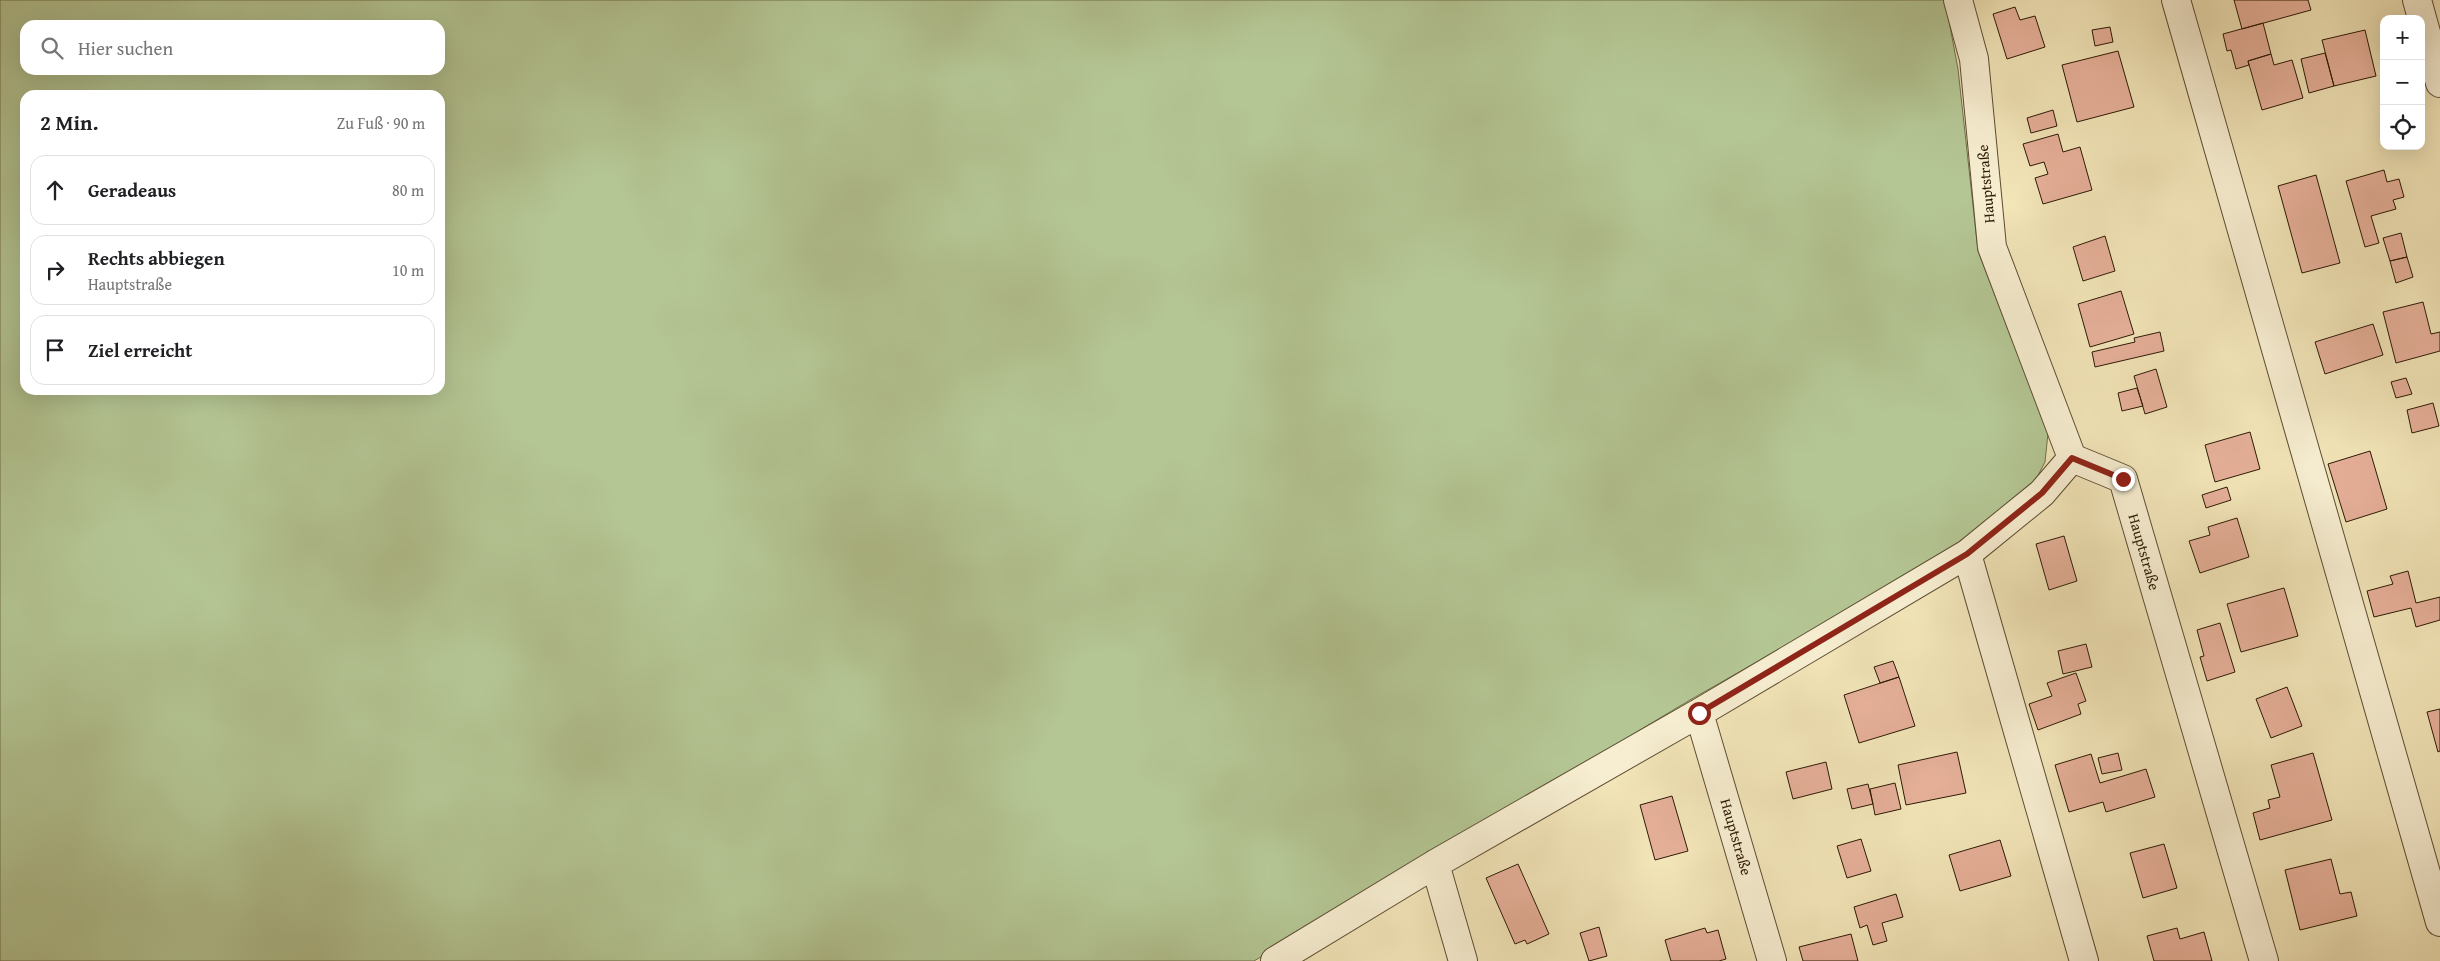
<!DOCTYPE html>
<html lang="de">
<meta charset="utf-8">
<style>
body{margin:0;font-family:"Gentium Book Plus",serif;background:#f2f2f2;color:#202124}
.controls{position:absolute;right:15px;top:15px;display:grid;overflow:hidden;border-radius:10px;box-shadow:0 5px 20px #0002}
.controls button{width:45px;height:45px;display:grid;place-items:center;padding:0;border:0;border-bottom:1px solid #e0e0e0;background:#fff;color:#202124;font:25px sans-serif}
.stop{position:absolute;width:15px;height:15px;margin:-11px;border:4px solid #8f2418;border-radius:50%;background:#fff}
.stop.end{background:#8f2418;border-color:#fff;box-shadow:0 1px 5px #0008}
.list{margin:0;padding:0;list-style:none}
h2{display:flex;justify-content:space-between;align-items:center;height:65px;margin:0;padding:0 20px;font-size:21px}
h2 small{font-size:16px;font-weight:400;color:#757577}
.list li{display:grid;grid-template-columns:32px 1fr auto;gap:15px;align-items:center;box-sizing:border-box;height:70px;margin:0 10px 10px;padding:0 10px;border:1px solid #e0e0e0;border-radius:15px}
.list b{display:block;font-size:19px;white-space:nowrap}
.list p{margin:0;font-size:16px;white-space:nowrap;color:#757577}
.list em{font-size:16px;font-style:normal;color:#757577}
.icon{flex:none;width:28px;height:28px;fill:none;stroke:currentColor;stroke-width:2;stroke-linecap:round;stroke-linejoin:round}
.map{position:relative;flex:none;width:2440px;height:961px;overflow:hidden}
.search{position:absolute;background:#fff;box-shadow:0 5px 20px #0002;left:20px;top:20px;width:425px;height:55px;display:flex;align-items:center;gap:12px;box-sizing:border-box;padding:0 18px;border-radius:15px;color:#757577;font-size:19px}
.panel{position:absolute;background:#fff;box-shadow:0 5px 20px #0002;left:20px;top:90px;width:425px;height:305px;border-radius:15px}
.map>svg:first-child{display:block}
.green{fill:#b4c694;stroke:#70704c;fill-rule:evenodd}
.building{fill:#e6b099;stroke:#2c1a05}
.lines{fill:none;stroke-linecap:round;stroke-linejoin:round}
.minor-casing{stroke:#5e4d32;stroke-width:30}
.minor{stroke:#f7eed1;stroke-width:28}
.route{stroke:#8f2418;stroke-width:6}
.labels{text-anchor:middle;stroke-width:5;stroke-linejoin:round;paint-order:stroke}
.street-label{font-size:15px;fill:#2c1a05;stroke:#f7eed1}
</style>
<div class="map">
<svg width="2440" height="961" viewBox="0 0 2440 961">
<rect width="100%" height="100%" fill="#f2e5b8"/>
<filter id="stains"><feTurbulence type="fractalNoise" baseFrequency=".004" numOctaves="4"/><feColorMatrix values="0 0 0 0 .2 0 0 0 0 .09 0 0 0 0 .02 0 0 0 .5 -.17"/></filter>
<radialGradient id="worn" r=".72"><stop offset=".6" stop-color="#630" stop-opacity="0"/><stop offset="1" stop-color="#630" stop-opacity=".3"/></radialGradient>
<path class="green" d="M0,0H1945L1958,69L1978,251L2048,433L2045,462L2030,491L1964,544L1690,700L1254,961H0ZM25,25H440V70H25ZM25,95H440V390H25Z"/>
<path class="building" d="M2234,0H2308L2311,10L2242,29Z
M2015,7L2020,20L2035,16L2045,47L2007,59L1993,14Z
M2263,23L2271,54L2248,61L2249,65L2236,69L2231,50L2227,51L2223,34Z
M2110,27L2113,42L2095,46L2092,30Z
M2365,30L2376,76L2334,86L2322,40Z
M2118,51L2134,107L2077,122L2062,65Z
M2325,53L2334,86L2309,93L2301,59Z
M2271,54L2274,65L2292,60L2303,98L2262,110L2248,61Z
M2053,110L2057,126L2031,133L2027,118Z
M2058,134L2063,152L2080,147L2092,190L2043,204L2035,178L2048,174L2044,162L2030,166L2023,144Z
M2384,170L2387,182L2399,179L2404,197L2393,200L2396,209L2371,216L2379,243L2365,247L2346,181Z
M2316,175L2340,263L2302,273L2278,186Z
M2401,233L2407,257L2390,261L2383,238Z
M2105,236L2115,271L2083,281L2073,247Z
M2407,257L2413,277L2396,283L2390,261Z
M2121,291L2134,334L2090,347L2078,304Z
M2423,302L2431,334L2440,332V351L2396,363L2383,312Z
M2373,324L2383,355L2325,374L2315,342Z
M2160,332L2164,351L2095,367L2092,352L2135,342L2134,338Z
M2156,369L2167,407L2145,414L2134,376Z
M2406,378L2412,394L2396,398L2391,382Z
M2137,388L2143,406L2122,411L2118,393Z
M2433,403L2439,426L2412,433L2407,410Z
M2250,432L2260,469L2215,482L2205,445Z
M2370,451L2387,509L2346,522L2328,464Z
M2227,487L2231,500L2206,508L2202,495Z
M2237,518L2249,557L2200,573L2189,541L2210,535L2208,527Z
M2064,536L2077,581L2049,590L2036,544Z
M2408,571L2416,603L2440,597V620L2416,627L2411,608L2374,617L2367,591L2393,584L2390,576Z
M2284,588L2298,636L2241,652L2227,604Z
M2220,623L2235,672L2207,681L2200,657L2204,656L2197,630Z
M2086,644L2092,667L2063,674L2058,651Z
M1893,661L1899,677L1880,683L1874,667Z
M2076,673L2086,701L2078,704L2081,714L2038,730L2029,704L2052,696L2047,683Z
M1899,677L1915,726L1859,743L1844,695Z
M2287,687L2302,726L2271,738L2256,699Z
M2440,709V751L2438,752L2427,712Z
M1957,752L1966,793L1906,805L1898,765Z
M2118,753L2122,770L2102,774L2098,758Z
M2313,753L2332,820L2260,840L2253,813L2270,808L2268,800L2280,797L2271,765Z
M2091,754L2100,783L2146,769L2155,797L2106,812L2103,802L2069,812L2055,765Z
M1826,762L1832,789L1793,799L1786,772Z
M1895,783L1901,809L1875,815L1870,789Z
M1868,784L1873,804L1852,809L1847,789Z
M1672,796L1688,851L1655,860L1640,805Z
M1861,839L1871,871L1847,878L1837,846Z
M2000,840L2011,876L1960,891L1949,855Z
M2164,844L2177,888L2143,898L2130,853Z
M2331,859L2340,894L2351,892L2357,916L2300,930L2285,870Z
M1518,864L1549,934L1527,944L1525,940L1515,944L1486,878Z
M1896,894L1903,917L1882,923L1887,941L1873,945L1867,925L1860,928L1854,907Z
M1599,927L1607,956L1589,961L1580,933Z
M1705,928L1707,933L1718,930L1726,959L1719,961H1671L1665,940Z
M2177,928L2180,939L2204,932L2212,961H2154L2147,936Z
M1851,934L1858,961H1803L1799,947Z"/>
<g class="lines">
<defs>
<path id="minor" d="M1958,0L1974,59L1992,247L2072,458L2123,479L2264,961
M2176,0L2440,922
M2417,0L2440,83
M1967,554L2084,961
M1699,713L1772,961
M1435,864L1463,961
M1275,961L1435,864L1699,713L1967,554L2042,493L2072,458"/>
</defs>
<use href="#minor" class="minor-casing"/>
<use href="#minor" class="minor"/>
</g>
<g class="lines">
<path class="route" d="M1699,713L1967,554L2042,493L2072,458L2123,479"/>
</g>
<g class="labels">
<g class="street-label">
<text transform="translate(1986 184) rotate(-95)" y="5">Hauptstraße</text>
<text transform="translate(2144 552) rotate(74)" y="5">Hauptstraße</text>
<text transform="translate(1736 837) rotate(74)" y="5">Hauptstraße</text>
</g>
</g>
<rect width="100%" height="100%" filter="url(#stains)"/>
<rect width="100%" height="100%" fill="url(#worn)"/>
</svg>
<div class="controls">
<button>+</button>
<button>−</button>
<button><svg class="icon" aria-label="locate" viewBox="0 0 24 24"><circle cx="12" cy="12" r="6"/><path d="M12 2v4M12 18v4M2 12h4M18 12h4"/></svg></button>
</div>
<div class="stop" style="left:1699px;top:713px"></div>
<div class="stop end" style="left:2123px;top:479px"></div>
<div class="search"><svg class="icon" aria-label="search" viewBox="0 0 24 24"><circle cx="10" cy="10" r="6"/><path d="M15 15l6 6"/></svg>Hier suchen</div>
<section class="panel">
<h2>2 Min.<small>Zu Fuß · 90 m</small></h2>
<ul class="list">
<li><svg class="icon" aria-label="ahead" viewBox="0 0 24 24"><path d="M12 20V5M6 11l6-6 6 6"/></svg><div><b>Geradeaus</b></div><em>80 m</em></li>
<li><svg class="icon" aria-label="right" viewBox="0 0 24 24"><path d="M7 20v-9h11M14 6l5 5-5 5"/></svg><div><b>Rechts abbiegen</b><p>Hauptstraße</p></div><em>10 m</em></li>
<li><svg class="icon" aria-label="arrive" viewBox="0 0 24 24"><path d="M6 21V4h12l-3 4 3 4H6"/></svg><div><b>Ziel erreicht</b></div></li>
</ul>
</section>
</div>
